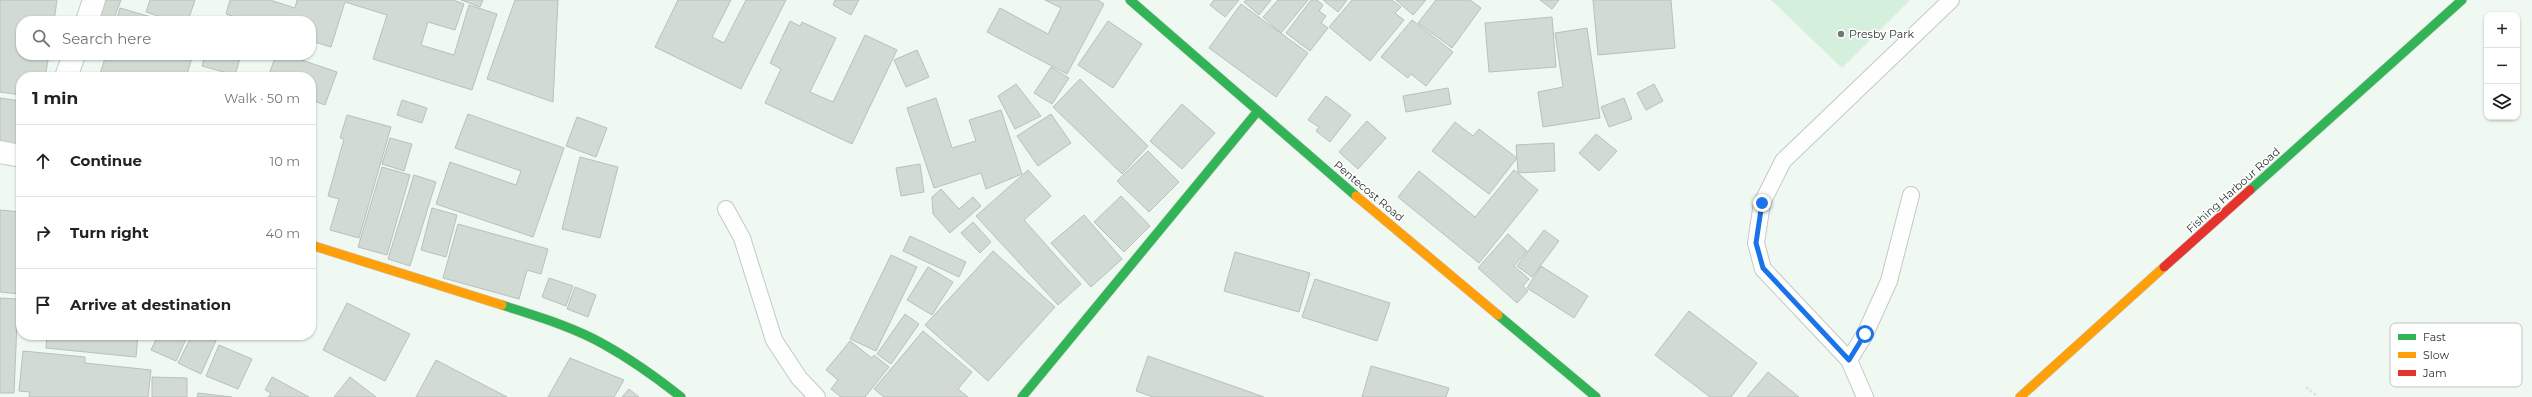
<!DOCTYPE html>
<meta charset="utf-8">
<style>
body{margin:0;font-family:Montserrat,sans-serif;background:#f6f6f6;color:#222}
.controls{position:absolute;right:12px;top:12px;display:grid;overflow:hidden;border-radius:8px;box-shadow:0 1px 3px #0004}
.controls button{width:36px;height:36px;display:grid;place-items:center;padding:0;border:0;border-bottom:1px solid #e0e0e0;background:#fff;color:#222;font:20px sans-serif}
.stop{position:absolute;width:12px;height:12px;margin:-9px;border:3px solid #1a73e8;border-radius:50%;background:#fff}
.stop.end{background:#1a73e8;border-color:#fff;box-shadow:0 1px 4px #0008}
.list{margin:0;padding:0;list-style:none}
h2{display:flex;justify-content:space-between;align-items:center;height:52px;margin:0;padding:0 16px;font-size:17px}
h2 small{font-size:13px;font-weight:400;color:#767676}
.list li{display:grid;grid-template-columns:26px 1fr auto;gap:12px;align-items:center;box-sizing:border-box;height:72px;padding:0 16px;border-top:1px solid #e0e0e0}
.list b{display:block;font-size:15px;white-space:nowrap}
.list em{font-size:13px;font-style:normal;color:#767676}
.icon{flex:none;width:22px;height:22px;fill:none;stroke:currentColor;stroke-width:2;stroke-linecap:round;stroke-linejoin:round}
.map{position:relative;flex:none;width:2532px;height:397px;overflow:hidden}
.search{position:absolute;background:#fff;box-shadow:0 1px 3px #0004;left:16px;top:16px;width:300px;height:44px;display:flex;align-items:center;gap:10px;box-sizing:border-box;padding:0 14px;border-radius:16px;color:#767676;font-size:15px}
.panel{position:absolute;background:#fff;box-shadow:0 1px 3px #0004;left:16px;top:72px;width:300px;height:268px;border-radius:16px}
.map>svg:first-child{display:block}
.green{fill:#d4f0dd}
.building{fill:#d2dad4;stroke:#bac0bc}
.lines{fill:none;stroke-linecap:round;stroke-linejoin:round}
.lane-casing{stroke:#c4cac5;stroke-width:18}
.street-casing{stroke:#c4cac5;stroke-width:24}
.fast-casing{stroke:#c4cac5;stroke-width:10}
.slow-casing{stroke:#c4cac5;stroke-width:10}
.jam-casing{stroke:#c4cac5;stroke-width:10}
.path{stroke:#e0e3e1;stroke-width:2.5;stroke-dasharray:3 2;stroke-linecap:butt}
.lane{stroke:#fdfefd;stroke-width:16}
.street{stroke:#fdfefd;stroke-width:22}
.fast{stroke:#30b455;stroke-width:9}
.slow{stroke:#ff9f0a;stroke-width:9}
.jam{stroke:#e5322d;stroke-width:9}
.route{stroke:#1a73e8;stroke-width:5}
.poi-dot{fill:#727974;stroke:#fff;stroke-width:1.5}
.labels{text-anchor:middle;stroke-width:3;stroke-linejoin:round;paint-order:stroke}
.poi-label{font-size:11px;fill:#2e3430;stroke:#fff;text-anchor:start}
.street-label{font-size:11px;fill:#2e3430;stroke:#fff}
.key{fill:#fff;stroke:#c0c2c1;stroke-width:1}
.key-label{font-size:11px;fill:#2e3430}
</style>
<div class="map">
<svg width="2532" height="397" viewBox="0 0 2532 397">
<rect width="100%" height="100%" fill="#eff8f1"/>
<path class="green" d="M1771,0H1910L1842,68Z"/>
<path class="building" d="M0,0H57L54,21H21V55H49L45,77H21V95L0,92Z
M99,0H121L113,21H96Z
M150,0H195L188,21H173L146,12Z
M230,0H270L295,8L297,0H453L464,4L455,30L428,22L421,45L454,55L469,5L497,14L472,90L373,59L387,15L345,2L331,47L311,41V21H248L226,14Z
M461,0H483L480,7Z
M515,0H558L553,102L487,79Z
M678,0H731L712,37L724,43L746,0H786L741,89L655,47Z
M835,0H859L851,15L833,5Z
M1045,0H1098L1104,4L1067,74L987,32L1000,8L1048,34L1061,8Z
M1214,0H1239L1225,17L1210,5Z
M1246,0H1271L1259,15L1244,2Z
M1278,0H1308L1281,33L1263,17Z
M1311,0H1317L1323,5L1319,11L1326,16L1321,23L1328,28L1310,51L1286,33Z
M1323,0H1347L1338,12Z
M1352,0H1392L1401,7L1395,13L1404,20L1370,61L1329,27Z
M1396,0H1426L1413,15Z
M1436,0H1470L1481,8L1452,48L1418,23Z
M1540,0H1559L1552,9Z
M1593,0H1671L1675,48L1598,55Z
M1241,4L1308,53L1276,97L1209,48Z
M120,8L165,21H116Z
M1552,17L1556,67L1489,72L1485,23Z
M1412,20L1453,52L1426,86L1411,74L1408,78L1381,57Z
M790,21L800,26L802,22L836,38L810,92L833,102L865,35L897,50L852,144L765,103L781,69L770,63Z
M1108,21L1142,44L1113,88L1078,65Z
M1587,28L1600,118L1543,127L1538,92L1563,87L1555,33Z
M917,50L929,77L906,87L894,60Z
M106,55H193L186,77H99Z
M205,55H241L235,75L202,66Z
M276,55H287L337,72L325,105L311,100V77H268Z
M1051,67L1069,78L1052,104L1034,93Z
M1080,79L1148,146L1122,174L1053,107Z
M1016,84L1041,116L1015,129L998,96Z
M1654,84L1663,101L1646,110L1637,93Z
M1448,88L1451,104L1406,112L1403,96Z
M1326,96L1351,115L1330,142L1316,131L1319,127L1308,120Z
M0,98L21,101V147L0,144Z
M936,98L952,148L976,141L969,120L1001,110L1022,174L986,189L981,173L934,188L907,108Z
M1624,98L1632,119L1609,127L1601,107Z
M402,100L427,108L422,123L397,115Z
M1182,104L1215,133L1182,169L1150,141Z
M468,114L564,148L533,237L436,204L450,162L516,185L521,171L455,148Z
M1051,114L1071,143L1038,166L1017,136Z
M347,115L391,127L359,238L330,230L339,199L328,196L344,139L340,138Z
M577,117L607,128L596,157L566,146Z
M1367,121L1386,138L1358,169L1339,152Z
M1455,122L1473,136L1479,129L1517,158L1489,194L1432,151Z
M1596,134L1617,151L1599,171L1579,153Z
M390,138L412,144L404,171L382,164Z
M1554,143L1555,171L1518,173L1516,145Z
M1148,151L1179,182L1149,212L1117,181Z
M580,157L618,167L600,238L562,229Z
M920,164L924,192L901,196L896,168Z
M382,167L410,175L387,255L358,247Z
M1028,170L1051,196L1024,220L1081,284L1058,305L976,216Z
M1514,170L1538,190L1479,263L1398,197L1419,171L1475,217Z
M414,175L436,182L410,266L388,259Z
M941,189L959,209L973,197L981,206L950,233L933,214L932,197Z
M1121,196L1150,226L1124,252L1094,222Z
M432,208L457,215L446,257L421,250Z
M0,210L21,212V273L19,294L0,292Z
M1084,215L1122,259L1091,287L1051,243Z
M973,222L991,242L980,253L961,233Z
M458,224L548,249L541,274L527,270L519,299L443,278Z
M1544,230L1559,241L1532,277L1517,266Z
M1508,234L1527,251L1514,266L1529,279L1523,286L1528,291L1517,303L1478,268Z
M910,236L966,262L959,277L903,251Z
M993,251L1055,307L988,381L925,325Z
M1235,252L1310,273L1299,312L1224,291Z
M891,255L917,267L876,351L850,339Z
M1541,266L1588,296L1574,318L1527,288Z
M928,267L953,282L932,315L907,300Z
M549,278L573,286L566,306L542,297Z
M1315,279L1390,303L1377,341L1302,317Z
M575,287L596,295L588,317L567,309Z
M0,298L18,299L14,393H0Z
M347,303L410,334L385,381L323,350Z
M1689,311L1757,363L1731,397H1710L1655,355Z
M905,314L919,324L891,364L877,354Z
M923,331L972,372L958,389L968,397H884L874,389Z
M47,335H138L136,357L46,348Z
M158,335H188L176,361L151,350Z
M192,335L218,336L201,374L178,363Z
M850,341L872,358L874,355L889,367L865,397H841L831,389L838,380L826,370Z
M219,345L252,359L238,389L206,376Z
M23,351L85,357V363L151,370L148,397H29L30,392L19,391Z
M1148,356L1264,397H1153L1136,391Z
M570,358L624,380L614,397H548Z
M436,360L507,397H416Z
M1371,366L1449,388L1446,397H1362Z
M1768,372L1799,397H1747Z
M152,377L187,378V397H152Z
M272,377L309,397H268L271,393L265,390Z
M350,377L376,397H334Z
M629,389L639,397H622Z
M198,393L232,397H197Z"/>
<g class="lines">
<defs>
<path id="lane" d="M726,209L742,238L774,340L799,378L817,397
M1849,360L1763,269L1756,243L1762,203L1783,161L1951,0
M1865,397L1849,360L1865,334L1889,281L1911,195"/>
<path id="street" d="M87,21L94,0
M66,77L74,55
M0,152L21,156"/>
<path id="fast" d="M1130,0L1356,196
M2250,190L2462,0
M502,305C536,316 574,327 605,345C632,360 657,378 681,397
M1498,315L1596,397
M1022,397L1257,112"/>
<path id="slow" d="M1356,196L1498,315
M311,245L502,305
M2020,397L2164,267"/>
<path id="jam" d="M2164,267L2250,190"/>
</defs>
<use href="#lane" class="lane-casing"/>
<use href="#street" class="street-casing"/>
<use href="#fast" class="fast-casing"/>
<use href="#slow" class="slow-casing"/>
<use href="#jam" class="jam-casing"/>
<path class="path" d="M2306,387L2318,397"/>
<use href="#lane" class="lane"/>
<use href="#street" class="street"/>
<use href="#fast" class="fast"/>
<use href="#slow" class="slow"/>
<use href="#jam" class="jam"/>
</g>
<g class="lines">
<path class="route" d="M1762,203L1756,243L1763,268L1849,360L1865,334"/>
</g>
<circle class="poi-dot" cx="1841" cy="34" r="4"/>
<g class="labels">
<g class="poi-label">
<text x="1849" y="38">Presby Park</text>
</g>
<g class="street-label">
<text transform="translate(2233 190) rotate(-42)" y="4">Fishing Harbour Road</text>
<text transform="translate(1369 191) rotate(40)" y="4">Pentecost Road</text>
</g>
</g>
<rect x="2390" y="323" width="132" height="64" rx="6" class="key"/>
<rect x="2398" y="334" width="18" height="6" fill="#30b455"/>
<rect x="2398" y="352" width="18" height="6" fill="#ff9f0a"/>
<rect x="2398" y="370" width="18" height="6" fill="#e5322d"/>
<g class="key-label">
<text x="2423" y="341">Fast</text>
<text x="2423" y="359">Slow</text>
<text x="2423" y="377">Jam</text>
</g>
</svg>
<div class="controls">
<button>+</button>
<button>−</button>
<button><svg class="icon" aria-label="layers" viewBox="0 0 24 24"><path d="M12 4l9 5-9 5-9-5zM3 14l9 5 9-5"/></svg></button>
</div>
<div class="stop" style="left:1865px;top:334px"></div>
<div class="stop end" style="left:1762px;top:203px"></div>
<div class="search"><svg class="icon" aria-label="search" viewBox="0 0 24 24"><circle cx="10" cy="10" r="6"/><path d="M15 15l6 6"/></svg>Search here</div>
<section class="panel">
<h2>1 min<small>Walk · 50 m</small></h2>
<ul class="list">
<li><svg class="icon" aria-label="ahead" viewBox="0 0 24 24"><path d="M12 20V5M6 11l6-6 6 6"/></svg><div><b>Continue</b></div><em>10 m</em></li>
<li><svg class="icon" aria-label="right" viewBox="0 0 24 24"><path d="M7 20v-9h11M14 6l5 5-5 5"/></svg><div><b>Turn right</b></div><em>40 m</em></li>
<li><svg class="icon" aria-label="arrive" viewBox="0 0 24 24"><path d="M6 21V4h12l-3 4 3 4H6"/></svg><div><b>Arrive at destination</b></div></li>
</ul>
</section>
</div>
